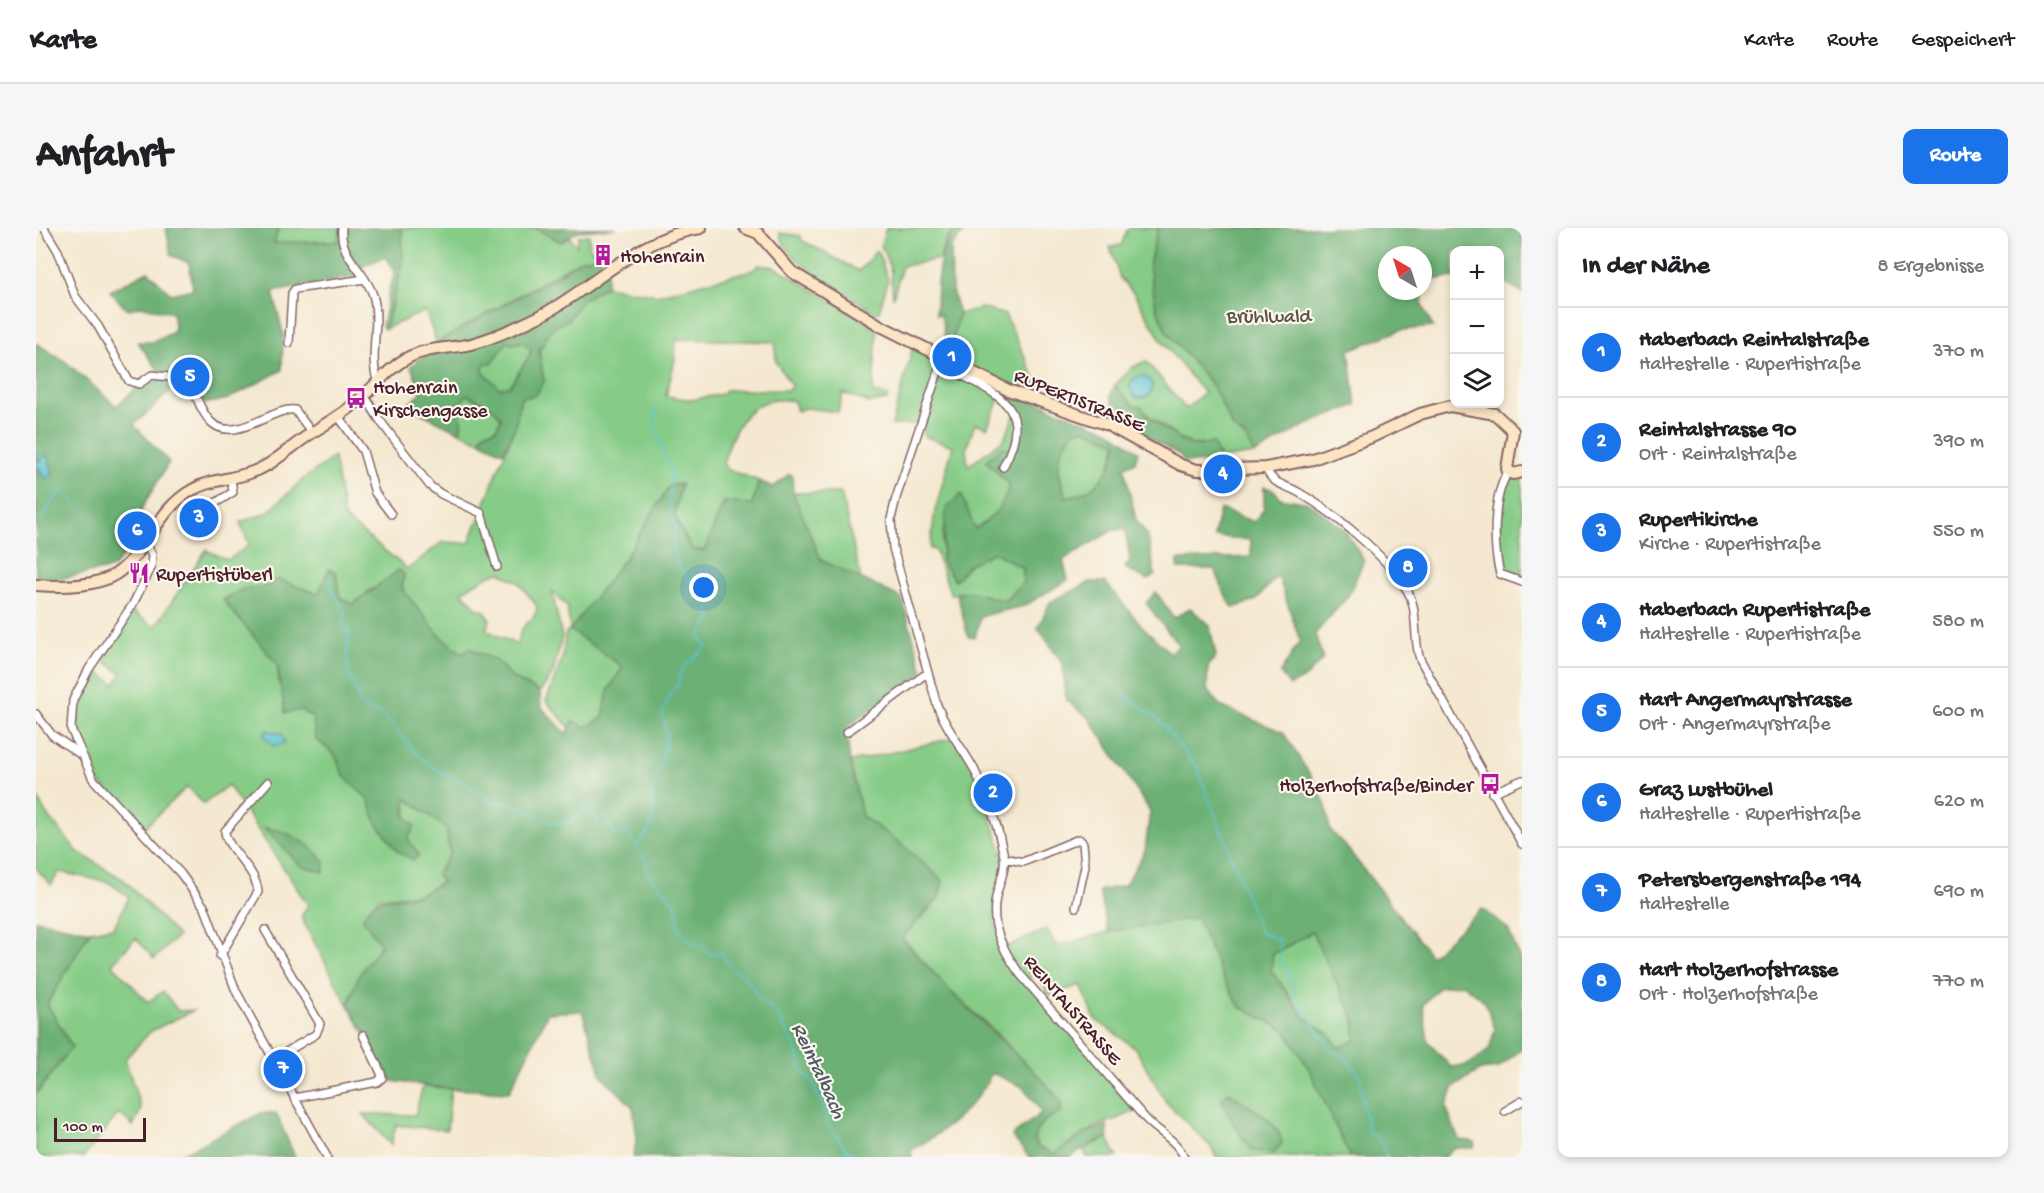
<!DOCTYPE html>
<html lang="de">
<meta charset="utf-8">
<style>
body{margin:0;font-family:"Gochi Hand",sans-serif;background:#f6f6f6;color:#202124}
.controls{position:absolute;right:18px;top:18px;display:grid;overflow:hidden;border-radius:12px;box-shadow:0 3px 9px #0003}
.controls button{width:54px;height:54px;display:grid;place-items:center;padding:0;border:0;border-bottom:2px solid #e0e0e0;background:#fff;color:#202124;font:30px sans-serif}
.compass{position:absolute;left:1342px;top:18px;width:54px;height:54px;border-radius:50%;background:#fff;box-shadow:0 3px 9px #0003;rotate:321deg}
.scale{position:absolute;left:18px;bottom:15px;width:92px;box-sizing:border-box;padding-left:6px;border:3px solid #4a1f2b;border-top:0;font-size:16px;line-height:21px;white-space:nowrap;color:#4a1f2b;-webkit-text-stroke:4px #fbf7ec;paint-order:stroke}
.you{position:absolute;left:668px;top:360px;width:21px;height:21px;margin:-15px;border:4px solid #fff;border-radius:50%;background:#1a73e8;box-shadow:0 0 0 9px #1a73e833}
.badge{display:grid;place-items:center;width:39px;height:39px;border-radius:50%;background:#1a73e8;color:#fff;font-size:20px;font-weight:700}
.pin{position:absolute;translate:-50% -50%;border:3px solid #fff;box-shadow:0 2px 6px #0006}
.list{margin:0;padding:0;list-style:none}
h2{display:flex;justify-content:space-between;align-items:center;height:78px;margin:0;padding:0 24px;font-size:26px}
h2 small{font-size:20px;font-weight:400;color:#757577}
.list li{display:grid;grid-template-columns:39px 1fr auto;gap:18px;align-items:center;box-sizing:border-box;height:90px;padding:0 24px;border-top:2px solid #e0e0e0}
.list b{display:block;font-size:22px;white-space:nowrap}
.list p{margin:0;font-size:20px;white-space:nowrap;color:#757577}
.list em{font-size:20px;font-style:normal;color:#757577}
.icon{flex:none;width:33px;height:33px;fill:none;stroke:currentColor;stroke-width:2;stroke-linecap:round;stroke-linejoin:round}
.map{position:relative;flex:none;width:1486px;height:929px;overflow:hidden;border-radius:12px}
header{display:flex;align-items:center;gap:36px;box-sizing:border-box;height:84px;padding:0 30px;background:#fff;border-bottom:2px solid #e0e0e0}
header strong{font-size:28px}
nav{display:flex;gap:33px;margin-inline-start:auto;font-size:21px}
.intro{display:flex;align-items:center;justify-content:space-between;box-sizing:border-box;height:144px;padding:0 36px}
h1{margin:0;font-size:42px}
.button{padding:15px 27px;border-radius:12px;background:#1a73e8;color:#fff;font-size:21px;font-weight:700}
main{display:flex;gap:36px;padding:0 36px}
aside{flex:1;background:#fff;border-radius:12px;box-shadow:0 3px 9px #0003}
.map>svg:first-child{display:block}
.green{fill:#86cc87;stroke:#687659;stroke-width:1.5;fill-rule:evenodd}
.forest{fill:#6cb074;stroke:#5b6850;stroke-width:1.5;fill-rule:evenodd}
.water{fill:#5bc6d5;stroke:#527280;stroke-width:1.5}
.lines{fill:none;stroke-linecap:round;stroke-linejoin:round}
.stream{stroke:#5bc6d5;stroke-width:1.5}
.street-casing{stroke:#866565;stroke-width:10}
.secondary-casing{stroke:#866565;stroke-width:14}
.street{stroke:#fff;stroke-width:7}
.secondary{stroke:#fce5c4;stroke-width:10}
.labels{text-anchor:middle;stroke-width:4.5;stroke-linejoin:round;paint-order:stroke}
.poi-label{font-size:20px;fill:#4a1f2b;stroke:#fbf7ec;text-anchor:start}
.park-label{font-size:20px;fill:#5c5347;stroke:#fbf7ec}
.street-label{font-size:20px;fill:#4a1f2b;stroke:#fbf7ec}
.water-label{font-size:21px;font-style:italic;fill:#505966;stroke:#fbf7ec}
</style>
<header>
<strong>Karte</strong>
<nav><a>Karte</a><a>Route</a><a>Gespeichert</a></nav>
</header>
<div class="intro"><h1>Anfahrt</h1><a class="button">Route</a></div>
<main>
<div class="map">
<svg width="1486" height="929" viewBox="0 0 1486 929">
<rect width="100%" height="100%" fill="#fbf7ec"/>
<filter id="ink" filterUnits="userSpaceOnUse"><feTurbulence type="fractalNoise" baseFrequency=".0167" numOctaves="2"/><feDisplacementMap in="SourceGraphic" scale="12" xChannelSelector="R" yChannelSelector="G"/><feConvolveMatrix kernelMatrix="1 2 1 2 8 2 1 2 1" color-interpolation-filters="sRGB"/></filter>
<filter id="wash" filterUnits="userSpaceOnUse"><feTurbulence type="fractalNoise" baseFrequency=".008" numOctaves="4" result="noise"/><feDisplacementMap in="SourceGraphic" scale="24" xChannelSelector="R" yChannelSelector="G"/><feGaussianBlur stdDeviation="1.35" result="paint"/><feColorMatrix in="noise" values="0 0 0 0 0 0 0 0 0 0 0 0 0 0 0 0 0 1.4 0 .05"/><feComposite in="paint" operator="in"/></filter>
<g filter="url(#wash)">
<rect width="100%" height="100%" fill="#f4e8d0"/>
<path class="green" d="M243,0H304L303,13L237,15Z
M366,0H499L525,14L533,9L541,18L542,8L553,7L554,22L561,21L565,28L546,31L401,115L389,83L349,101L367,36Z
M850,0H919L909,14L904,31L866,38L857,70L855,43L845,17Z
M1092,0H1122L1113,37L1120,78L1130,103L1177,158L1197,199L1209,208L1219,226L1184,231L1177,215L1157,217L1142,209L1097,177L1079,157L1097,139L1110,133L1150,181L1168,165L1125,112L1099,67L1084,50L1074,19L1085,17Z
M744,5L765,8V12L823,43L841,22L852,51L843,84L840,85C816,68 747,33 744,5Z
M723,37L740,39L841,101L837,164L852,168L851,172L833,175L807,165L802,184L769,180L761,183L758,173C713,165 697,199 687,236L693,242L723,253L716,277L688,274L668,323L656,321L638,288L645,257H634L589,330L535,402L587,439L572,463L567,490L550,499L537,493L534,500L510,473L526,431L530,404L534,402L531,378L516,364L526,409L517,445L504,464L476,450L461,433L433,421L427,426L405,409L366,361L368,347L333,363L316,377L303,368L300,344L282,366L241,351L233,358L207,361L187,372L241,436L243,456L265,482L277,490L280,511L299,527L308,548L333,572L340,594L372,611L370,570L410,600L414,626L401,646L406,654L385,666L343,670L327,691L345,717L323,747L312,777L265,689L272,677L192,557L168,576L151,559L109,599L62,553L45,518L42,488L47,462L60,443L79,456L86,446L67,432L97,384L119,399L170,322L192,332L213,317L204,294L231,285L266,252L298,229L308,290L372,341L406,314L433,315L479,199L485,170L508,153L503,123L515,101L533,91L546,72L570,58L621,67L717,42ZM652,111L739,114L740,134L756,158L752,162H689L686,166L656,172L630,168L639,132L640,112ZM464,344L483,355L501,378C501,392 490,392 485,403C483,408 483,412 481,417L450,402L454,392L449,383L442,381L426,364C434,358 454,346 464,344Z
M945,80L969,87L1014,182L965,167L951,200L939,195L930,222L932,238L968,211L979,186L984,184L983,220L970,272L953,292L939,301H907L906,334L919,352L933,336L958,324L987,340V355L969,373L936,364L915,367L899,322L894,321L899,283L917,218L887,208L890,196L856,197L877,118L910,135L923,86Z
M472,112L475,116L486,114L494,119V127L474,158L463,160L446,142L449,135L456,134Z
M431,167L461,182L465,191L460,201L449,204L444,213L424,204L426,193L421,178Z
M1047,201L1081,214C1075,244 1062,265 1030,269C1020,239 1018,229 1038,203Z
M1486,247V353L1469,346L1465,341L1461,298H1465L1462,283L1469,252Z
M757,265H805L825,352L784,332Z
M921,509L937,534L968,630L958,692L970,719L1011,701L1020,718L1076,703L1161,690L1187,750L1204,779L1248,801L1273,841L1314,929H1180L1175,919L1130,874L1099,820L1059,791L1045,757L1014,767L1000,746L991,753L1074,848L1099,884L1061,898L1018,926L1003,920L998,912L999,905L1012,889L974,820L966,810L914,763L866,710L902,671L907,653L864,615L826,588L814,534ZM1193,864L1234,892L1185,872Z
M0,566L10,586L42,624L88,652L142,708L118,731L100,710L76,736L112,774L127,763L142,783L158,782L115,803L89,831L105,881L97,898L83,885L48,929H0V866L36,819L11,776L54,703L78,699L93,669L72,654L23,644L15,657L0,640Z
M1276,704L1319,792V813L1303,820L1293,806L1268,789L1235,742L1237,726Z
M387,858L415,861L411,902L360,897L355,917L327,886L379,887Z
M1072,910L1081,929H1051L1047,921Z"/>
<path class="forest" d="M130,0H243L238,15L303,13L304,0H366L367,36L349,101L346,99L354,58L359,46L350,29L327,38L329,47L237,64L247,105L246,142L192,171L169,176L152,147L98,197L133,234L106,280L99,312L77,340L23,351L0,350V236L8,250L2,232L0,235V115L30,134L80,178L122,142L102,114H117L138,104L137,85L104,78L91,82L74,63L112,43L135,66L157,61L153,35L135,27Z
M499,0H580L542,3L525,14Z
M919,0H931L915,19L916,63L923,86L915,118L910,115L905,87H900C900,57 901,25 919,0Z
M1122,0H1486V65L1464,51V22H1418V49L1387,53V27H1351V63H1387L1386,77L1397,99L1365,102L1313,122L1320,177L1268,198L1219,226L1209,209L1197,200L1177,158L1130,103L1120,78L1113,37Z
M565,28L566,34L572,32L570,58L546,72L533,91L515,101L503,123L508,153L500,167L485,170L479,199L467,224L444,213L449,204L460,201L465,191C458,177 445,173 431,167L421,178L426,193L424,204L370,178L385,165L375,138L401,115L424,101L517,50L546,31ZM472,113L475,116L486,114L494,120V127L474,158L463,160L446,142L449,135H456Z
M946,154L1072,202L1102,223L1099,234L1088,240L1100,292L1112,308L1119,347L1111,352L1089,340L1094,332L1089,301L1077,302L1027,332L1032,352L988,378L945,388L939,409H932L921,365L936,364L969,373L987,355V340L958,324L933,336L919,353L906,334L910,281L925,266L939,301C957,290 969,277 973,256L950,233L965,219L983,220L984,184L975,173L947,158ZM1047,201L1081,214C1077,244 1061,265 1030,269C1020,239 1018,229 1038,203Z
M1079,157L1097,177L1106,179C1111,190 1144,214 1157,217C1163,218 1171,216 1177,215L1184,231L1170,235L1148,234L1144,227L1083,194L1074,167Z
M753,246L756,247L757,265L785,332L866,370L887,444L810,500L814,534L826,588L864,615L907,653L902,671L866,710L914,763L1007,852L1025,874V885C1012,889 1000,897 998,912L1003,920L1018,926L1049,905L1071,897L1072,910L1057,915L1034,929H993L976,908L1006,884L987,859L956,845C940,879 907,905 875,922L876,929H597L601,911L597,879L566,848L546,783L512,785L473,864L415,861L356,853L312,777L323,747L345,717L327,691C337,663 361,673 384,666C392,663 399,658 406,654L401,646L414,625L410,600L370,570L369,588L379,598L372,611L383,627L378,632L362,624L340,594L333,572L308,548L299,527L280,511L277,490L265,482L249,485L241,436L187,372L207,361L233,358L241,351L282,366L293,341L300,344L303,368L316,377L363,342L368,346L366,361L405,409L427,426L433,420L461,433L476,450L504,464L505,479L531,506L537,493L550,499L567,490L572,463L587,439L534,402L589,330L634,257L645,256L638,289L656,321L668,323L688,274L716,277L723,253L737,259Z
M1228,259L1238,262L1244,270L1273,275L1308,301L1328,333L1312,368L1279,406L1287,431L1271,448L1254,458L1244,445L1264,413L1242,347L1220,372L1198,380C1187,369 1186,354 1178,341H1142V332L1215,329V312L1178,308L1184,281L1218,294L1228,281Z
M1055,354H1069L1105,397L1134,425L1143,418L1110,375L1120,364L1138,390L1154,380L1174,398L1180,428L1172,439L1171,461L1184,478L1247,504L1281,558L1290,578L1294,602L1311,620L1395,728L1446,681L1472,701L1486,736V821L1462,840L1444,842L1418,859L1410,879L1423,912L1439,914L1438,920H1417L1409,929H1314L1273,841L1248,801L1204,779L1187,750L1161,690L1072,704L1063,663L1089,657L1109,623L1114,583L1054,491L1030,472L1027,436L1002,400L1014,374ZM1276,704L1319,792V813L1303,820L1293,806L1268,789L1235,742L1237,726ZM1427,756L1449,774L1459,801L1453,822L1432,837L1415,839L1392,814L1387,777L1403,759Z
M228,600C254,603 272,614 289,634L288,644L265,638Z
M0,692L54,703L11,776L36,819L0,866Z
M1193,864C1211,879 1243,891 1246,915L1238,925L1217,923L1205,908L1185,872Z
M225,885H240L259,929H140Z"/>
<path class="water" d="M1094 159a11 11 0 1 1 22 0a11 11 0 1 1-22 0Z
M11,227L17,247L8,250L0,235Z
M231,502L246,506L249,515L237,518L228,508Z"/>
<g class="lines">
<path class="stream" d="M0,218L5,230
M22,264L30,263L38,275
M6,292L15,275L24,264
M295,349V360L310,386L306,397L313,405C311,419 309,440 316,454C320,463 323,465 324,476C331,483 341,483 348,489C366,505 379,529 401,541C417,551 445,560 456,574H468
M1084,463L1123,492L1161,539L1224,704L1243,712L1244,732L1250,739L1261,772L1296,823L1309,829L1324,848L1328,883L1334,906L1343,910L1351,929
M471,575C499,578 520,616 549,581L558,586L564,599L574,596L578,607L592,604L599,617
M602,620L600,618C617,605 621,581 614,562L624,542L631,507L626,487L634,465L641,458L646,441L670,419L663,408L675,391L673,383L677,373L673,366L659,360L643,340L637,319L639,300L633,274L635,245L618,194L621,177
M604,624L609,630L611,644L640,676L643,700L655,714L666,718L675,727L685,724L693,738
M695,740L711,751L720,766L741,787L760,819L767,845L778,854L779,863L788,877L793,898L811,922L823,929"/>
</g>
</g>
<g filter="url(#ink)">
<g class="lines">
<defs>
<path id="street" d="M8,0L22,23L39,68L62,98L93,153L103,156L116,147L150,151C160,163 163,182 174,193C197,218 238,178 259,182L276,205
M306,0C303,29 329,42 337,67C345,94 333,125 341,152
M253,115L256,65L259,61L329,51
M905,127V135L860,270L855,291L857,320L901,477C910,501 926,519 938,541C952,568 962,598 968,628C970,643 963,655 960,669C954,699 967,722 984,746L1108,889C1120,903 1141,912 1148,929
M905,135C953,166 1003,172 967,239
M328,167L345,194L394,258L405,266L445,285L461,339
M302,188L327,223L339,265L355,286
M1230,240C1236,257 1248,256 1262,264C1297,284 1347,325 1369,359C1384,380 1376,408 1384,431L1486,616
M1472,244C1456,269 1457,318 1464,346L1486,354
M169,295L178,276L197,264L195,252
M109,312L116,327L115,340L97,376L53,441L37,472L35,501L57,551L145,646L169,680L200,763L291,929
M0,486L16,507L44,526
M811,504L891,445
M1456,565L1486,552
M968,630L987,634L1043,611L1047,615L1049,638L1040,679
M229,702L284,796L280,806L237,832
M184,728L222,664C220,639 190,622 189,603L232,554
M258,870L341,854L346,850L345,845L327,807
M1469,883L1486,873"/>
<path id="secondary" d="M709,0L722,5L756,44L845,98L972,162L1072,197L1145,237L1161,242L1230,240L1277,231L1336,209L1384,186L1414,178L1459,186L1477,203L1471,241L1477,246L1486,244
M0,357C25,359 64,359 84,343C113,320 122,281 156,262C180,248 206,253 233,236C248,226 262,214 277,204C291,195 306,187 318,176C338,161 350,141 373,129C393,119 414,121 435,116C459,110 484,98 506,87C558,59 604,8 665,0"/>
</defs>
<use href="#street" class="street-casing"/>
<use href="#secondary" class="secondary-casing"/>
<use href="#street" class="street"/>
<use href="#secondary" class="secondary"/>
</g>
</g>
<defs>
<symbol id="building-bare" viewBox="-9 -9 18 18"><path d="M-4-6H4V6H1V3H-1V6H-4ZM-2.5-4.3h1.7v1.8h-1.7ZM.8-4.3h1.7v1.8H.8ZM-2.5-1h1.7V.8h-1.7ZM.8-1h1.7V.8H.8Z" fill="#b5179e" stroke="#fbf7ec" stroke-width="2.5" paint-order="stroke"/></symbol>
<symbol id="bus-bare" viewBox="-9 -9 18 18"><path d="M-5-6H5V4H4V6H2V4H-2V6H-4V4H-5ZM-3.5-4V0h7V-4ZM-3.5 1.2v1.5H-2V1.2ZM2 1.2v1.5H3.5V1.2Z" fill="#b5179e" stroke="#fbf7ec" stroke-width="2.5" paint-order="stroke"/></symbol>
<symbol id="restaurant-bare" viewBox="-9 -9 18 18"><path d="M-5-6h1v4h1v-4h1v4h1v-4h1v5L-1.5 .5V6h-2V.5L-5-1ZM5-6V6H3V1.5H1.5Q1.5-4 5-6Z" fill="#b5179e" stroke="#fbf7ec" stroke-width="2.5" paint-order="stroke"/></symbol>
</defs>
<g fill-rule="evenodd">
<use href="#building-bare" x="552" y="12" width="30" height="30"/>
<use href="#bus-bare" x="305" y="155" width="30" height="30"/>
<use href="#restaurant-bare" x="88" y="330" width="30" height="30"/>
<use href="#bus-bare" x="1439" y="541" width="30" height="30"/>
</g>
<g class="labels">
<g class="poi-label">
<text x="584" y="34">Hohenrain</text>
<text x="337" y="165">Hohenrain<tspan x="337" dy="23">Kirschengasse</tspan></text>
<text x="120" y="352">Rupertistüberl</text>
<text x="1437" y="563" text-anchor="end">Holzerhofstraße/Binder</text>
</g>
<g class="park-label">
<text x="1233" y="94">Brühlwald</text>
</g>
<g class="street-label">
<text transform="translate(1044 171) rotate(22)" y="7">RUPERTISTRASSE</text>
<text transform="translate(1038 781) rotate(49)" y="7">REINTALSTRASSE</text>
</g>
<g class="water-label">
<text transform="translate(784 842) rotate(65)" y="7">Reintalbach</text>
</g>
</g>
</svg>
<div class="controls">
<button>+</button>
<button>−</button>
<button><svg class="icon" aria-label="layers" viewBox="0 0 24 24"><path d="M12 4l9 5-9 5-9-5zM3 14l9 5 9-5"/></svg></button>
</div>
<svg class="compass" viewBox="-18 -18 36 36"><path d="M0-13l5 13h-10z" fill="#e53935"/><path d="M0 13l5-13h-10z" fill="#757577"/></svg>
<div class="scale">100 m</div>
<div class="you"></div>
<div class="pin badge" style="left:916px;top:129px">1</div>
<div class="pin badge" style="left:957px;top:565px">2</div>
<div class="pin badge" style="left:163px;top:290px">3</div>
<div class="pin badge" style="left:1187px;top:246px">4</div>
<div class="pin badge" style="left:154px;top:149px">5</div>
<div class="pin badge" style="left:101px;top:303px">6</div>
<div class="pin badge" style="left:247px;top:841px">7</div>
<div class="pin badge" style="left:1372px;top:340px">8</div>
</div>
<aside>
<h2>In der Nähe<small>8 Ergebnisse</small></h2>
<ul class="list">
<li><span class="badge">1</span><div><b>Haberbach Reintalstraße</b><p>Haltestelle · Rupertistraße</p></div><em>370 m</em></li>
<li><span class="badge">2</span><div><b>Reintalstrasse 90</b><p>Ort · Reintalstraße</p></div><em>390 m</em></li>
<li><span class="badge">3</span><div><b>Rupertikirche</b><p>Kirche · Rupertistraße</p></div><em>550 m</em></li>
<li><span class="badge">4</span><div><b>Haberbach Rupertistraße</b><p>Haltestelle · Rupertistraße</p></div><em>580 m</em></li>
<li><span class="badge">5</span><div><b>Hart Angermayrstrasse</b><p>Ort · Angermayrstraße</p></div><em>600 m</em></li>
<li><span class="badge">6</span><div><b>Graz Lustbühel</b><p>Haltestelle · Rupertistraße</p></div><em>620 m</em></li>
<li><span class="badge">7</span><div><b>Petersbergenstraße 194</b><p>Haltestelle</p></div><em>690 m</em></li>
<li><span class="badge">8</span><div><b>Hart Holzerhofstrasse</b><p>Ort · Holzerhofstraße</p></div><em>770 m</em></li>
</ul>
</aside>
</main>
